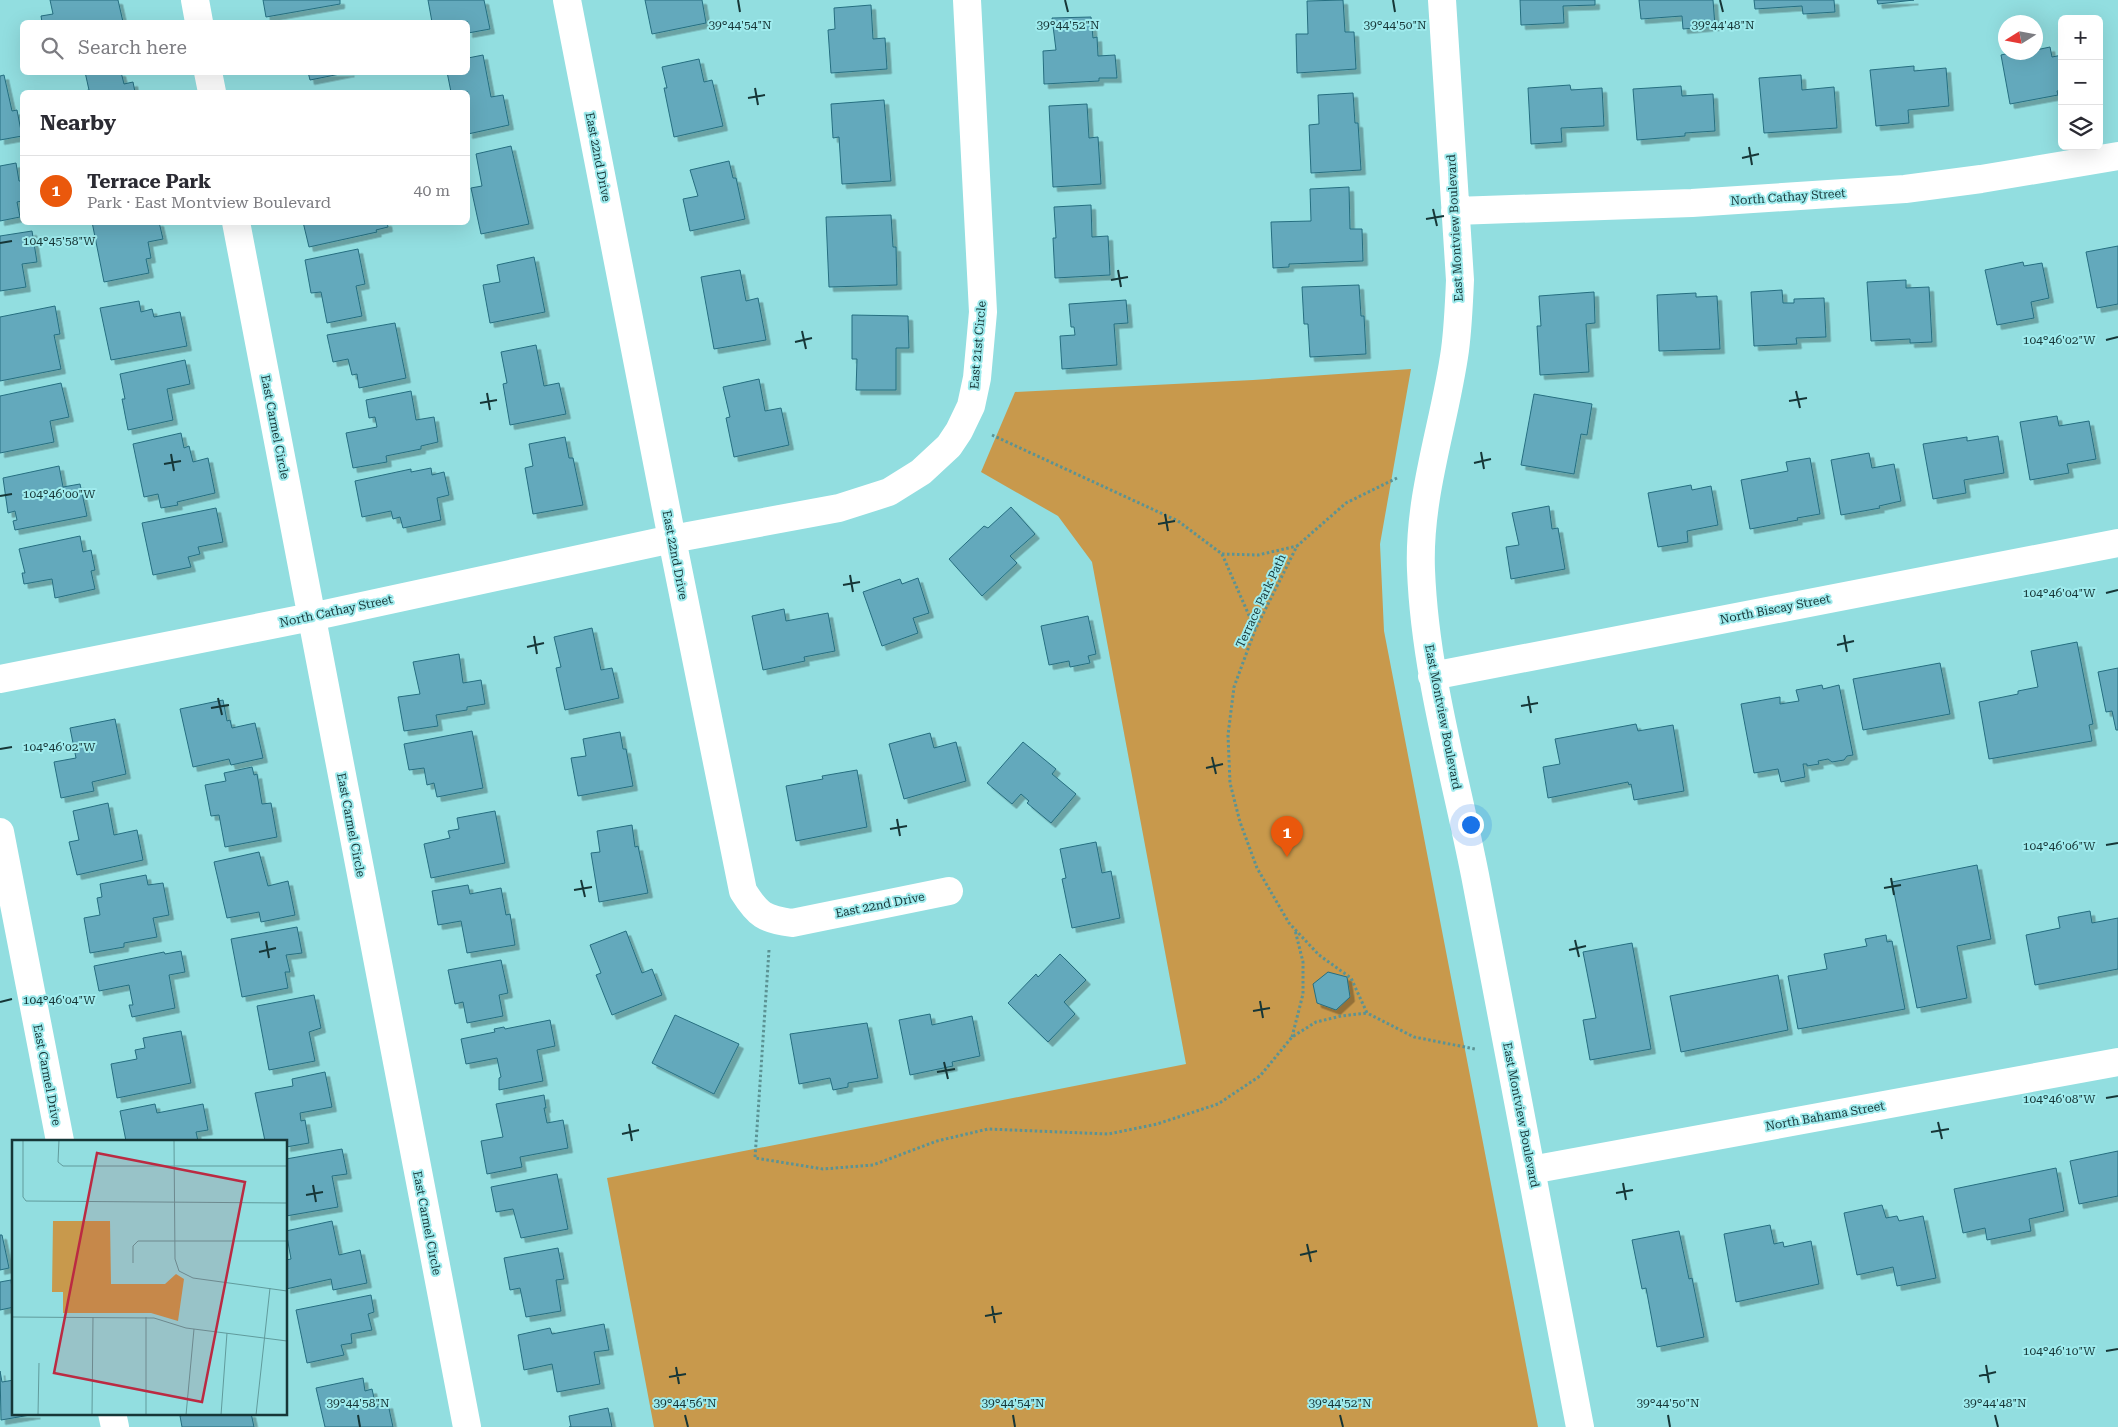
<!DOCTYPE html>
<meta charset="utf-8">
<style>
body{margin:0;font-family:"Roboto Serif",serif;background:#f7f7f7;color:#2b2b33}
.controls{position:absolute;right:15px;top:15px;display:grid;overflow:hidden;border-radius:8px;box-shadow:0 5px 20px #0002}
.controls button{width:45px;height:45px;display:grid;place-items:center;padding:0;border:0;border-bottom:1px solid #e1e1e2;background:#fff;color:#2b2b33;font:25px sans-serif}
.compass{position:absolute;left:1998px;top:15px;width:45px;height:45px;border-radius:50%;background:#fff;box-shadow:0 5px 20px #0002;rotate:259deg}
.you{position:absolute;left:1470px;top:824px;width:18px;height:18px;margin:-12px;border:4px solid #fff;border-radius:50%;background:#1a73e8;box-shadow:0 0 0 8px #1a73e833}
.badge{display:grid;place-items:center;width:32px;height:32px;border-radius:50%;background:#ea580c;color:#fff;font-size:16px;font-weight:700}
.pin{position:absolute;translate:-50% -41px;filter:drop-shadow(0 1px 2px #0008)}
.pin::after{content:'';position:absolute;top:26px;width:18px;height:15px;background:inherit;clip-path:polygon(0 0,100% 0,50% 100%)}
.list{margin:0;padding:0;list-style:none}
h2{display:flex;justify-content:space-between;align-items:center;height:65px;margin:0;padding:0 20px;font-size:21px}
h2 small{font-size:16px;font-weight:400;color:#7c7c81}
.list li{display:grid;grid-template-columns:32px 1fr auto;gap:15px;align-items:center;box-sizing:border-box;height:70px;padding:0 20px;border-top:1px solid #e1e1e2}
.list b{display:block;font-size:19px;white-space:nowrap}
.list p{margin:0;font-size:16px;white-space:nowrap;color:#7c7c81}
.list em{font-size:16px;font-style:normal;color:#7c7c81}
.icon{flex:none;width:28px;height:28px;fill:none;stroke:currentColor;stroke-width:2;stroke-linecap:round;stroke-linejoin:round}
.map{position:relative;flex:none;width:2118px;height:1427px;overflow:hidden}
.search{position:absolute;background:#fff;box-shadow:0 5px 20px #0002;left:20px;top:20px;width:450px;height:55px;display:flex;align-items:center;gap:12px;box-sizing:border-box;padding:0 18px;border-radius:8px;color:#7c7c81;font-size:19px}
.panel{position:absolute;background:#fff;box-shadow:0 5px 20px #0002;left:20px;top:90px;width:450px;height:135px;border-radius:8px}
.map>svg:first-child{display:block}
.green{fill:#c8994c}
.building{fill:#64a9bc;stroke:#256e80;filter:url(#shadow)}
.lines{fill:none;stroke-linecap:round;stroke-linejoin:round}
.path{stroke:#5b9394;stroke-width:3;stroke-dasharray:2.5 2.5;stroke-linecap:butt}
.minor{stroke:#fff;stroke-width:28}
.ticks{fill:none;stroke:#163637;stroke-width:2}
.labels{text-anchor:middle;stroke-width:4;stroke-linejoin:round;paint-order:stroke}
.street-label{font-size:12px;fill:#163637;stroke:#9febed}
.inset-road{fill:none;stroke:#609b9c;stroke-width:1}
.view{fill:#bb2a42;fill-opacity:0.15;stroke:#bb2a42;stroke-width:2.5}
.inset-edge{fill:none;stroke:#163637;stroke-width:2.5}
.ticks-label{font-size:12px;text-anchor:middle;fill:#163637;stroke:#9febed;stroke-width:4;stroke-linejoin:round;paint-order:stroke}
</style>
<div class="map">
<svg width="2118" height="1427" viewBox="0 0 2118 1427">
<defs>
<filter id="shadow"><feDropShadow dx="4.5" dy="4.5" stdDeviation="0" flood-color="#0004"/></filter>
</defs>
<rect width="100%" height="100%" fill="#92dee0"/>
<path class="green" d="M1411,369L1380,544L1384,631L1538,1427H654L607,1178L1186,1064L1092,562L1058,516L981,472L1015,392L1253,380Z"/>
<path class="building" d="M50,0H118L123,22H42L41,16L53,14Z
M263,0H340V4L266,17Z
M428,0H484L490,29L468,33V22H432Z
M645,0H702L706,23L652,34Z
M1343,0L1345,32H1354L1356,69L1297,73L1296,34H1308L1307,1Z
M1520,0H1595V5L1563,6L1564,23L1521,25Z
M1639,0H1713L1715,26L1683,29L1682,16L1641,19Z
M1754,0H1834L1835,12L1803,14L1802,6L1755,9Z
M1877,0H1914L1878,4Z
M871,5L873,39L885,38L887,69L831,73L828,30L835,29L834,8Z
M1091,17L1093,38L1097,37L1098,56L1115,55L1117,78H1099V81L1044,84L1043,51L1056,50L1052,18Z
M2050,47L2052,57L2062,55V90L2057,91L2058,95L2010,104L2001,55L2014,52H2036V50Z
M483,55L491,97L503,95L509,125L468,134V92H451L447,72H468V58Z
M699,59L704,82L712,80L723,126L674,137L664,88H667L662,67Z
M1914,66V71L1946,68L1949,106L1908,110L1909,123L1876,126L1870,70Z
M85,72H121L124,84L133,82L135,92H80L89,90Z
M308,72H350L310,80Z
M4,75L12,111L17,110L22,136L0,140V76Z
M1801,75L1802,90L1834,87L1837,128L1764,133L1759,78Z
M1570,85L1571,90L1602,88L1604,126L1561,128L1562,142L1531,144L1528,88Z
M1681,86L1682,96L1713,94L1715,131L1685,133V136L1637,140L1633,89Z
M1353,93L1355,123H1358L1361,170L1311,173L1309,125L1319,124L1318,95Z
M884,100L891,181L842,184L839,137L833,138L831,104Z
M1087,104L1089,138L1098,137L1101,184L1053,187L1049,106Z
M511,146L529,224L481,234L471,188L482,186L476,154Z
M729,161L733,178H736L745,219L690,231L683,199L698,196L690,170Z
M16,163L19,181H22V201L17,202L20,217L0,221V166Z
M1349,187L1350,229H1362L1363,261L1289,264V267L1273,268L1271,222L1311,221L1310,189Z
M1091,205L1092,237L1108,236L1110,275L1055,278L1053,238H1056L1054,207Z
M891,215L893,247H896L897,285L829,287L826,217Z
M92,222H159L163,239L148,242L151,258L146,259L149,273L104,282Z
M303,222H387L388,227L376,230L377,232L309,247Z
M32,231L37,262L22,264L26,287L0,291V236Z
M2118,246V304L2097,308L2086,252Z
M358,249L365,284L356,286L362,316L327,323L321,292L311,293L305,260Z
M534,257L545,312L490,323L483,285L500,282L497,265Z
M2023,262L2024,266L2042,263L2049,298L2031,302L2034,318L1997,325L1985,270Z
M740,270L746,301L758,298L766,340L714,349L701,277Z
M1906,280V288L1929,287L1932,342L1910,343V339L1871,341L1867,282Z
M1359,285L1361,316H1364L1366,354L1310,357L1308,324H1304L1302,287Z
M1782,290L1783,303H1794V299L1824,298L1826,337L1796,338L1797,344L1754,346L1751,292Z
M1594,292L1595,323L1586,324L1589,372L1540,375L1537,326H1541L1539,296Z
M1696,293V297L1717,296L1720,349L1659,351L1657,295Z
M1126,300L1128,323L1114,324L1117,365L1062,369L1060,336L1075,335L1074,327H1071L1069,304Z
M139,301L141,312L152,309L154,317L180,312L187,346L111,360L100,308Z
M55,306L60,334L54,335L61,369L0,381V317Z
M852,315L908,316L909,348H896V390H856L857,359H852Z
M395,323L406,378L359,388L357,374L352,375L348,359L333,362L327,335Z
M536,345L544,386L559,383L566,414L510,425L503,384L507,383L501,352Z
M185,360L190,384L167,389L173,420L128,430L122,399H125L120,374Z
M759,379L765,411L781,408L789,445L734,457L726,418L730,417L723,387Z
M61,383L69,417L50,421L54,442L0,453V396Z
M411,391L416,420L434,417L438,442L421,446V449L386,456L387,462L353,468L346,433L377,427L375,417L369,418L366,400Z
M1534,394L1592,404L1587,435L1581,434L1574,474L1521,465Z
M2057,416L2059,426L2089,421L2096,459L2067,464L2069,473L2030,480L2020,422Z
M181,433L184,448L189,446L193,462L208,458L215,493L177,502L178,505L161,508L158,494L144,497L133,444Z
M1998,436L2004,473L1964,480L1966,493L1933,499L1923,444L1967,437V441Z
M565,437L569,458H573L583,505L533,514L525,468L533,466L529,444Z
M1869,453L1872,468L1894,464L1901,501L1879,506L1880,508L1841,515L1831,460Z
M1810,458L1820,514L1797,518L1798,520L1750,529L1741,480L1788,471L1786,462Z
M59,466L63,487L80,484L87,516L15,530L13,521L17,520L15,511L8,513L3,478Z
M431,468L432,475L444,472L449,495L437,498L441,520L403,528L400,517L393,519L391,511L362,517L355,481L411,469V472Z
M1691,485L1692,490L1711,486L1718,525L1687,531L1688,542L1658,547L1648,493Z
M1549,506L1552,529L1558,528L1565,569L1511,579L1506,547L1519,545L1512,513Z
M1011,507L1035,534L1010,556L1017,563L982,596L949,559L984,526L988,528Z
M216,508L223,542L198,547L200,554L188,557L191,567L153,575L142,523Z
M80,536L83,552L91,550L95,570L91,571L95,589L55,598L52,579L24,584L22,573H25L19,549Z
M918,578L929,613L913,618L918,633L882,646L863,592L900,579L902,584Z
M784,609L786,621L828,613L835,651L804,657L805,661L763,670L752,616Z
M1088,616L1096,654L1088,656L1090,663L1070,667L1069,661L1049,665L1041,626Z
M592,628L601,670L612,668L619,698L565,710L556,668L561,667L554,637Z
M2077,642L2093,724L2089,725L2092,741L1989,759L1979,702L2018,694V691L2038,687L2031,651Z
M459,654L463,683L481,680L485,704L467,707V710L436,715L438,726L404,731L398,697L420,694L413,662Z
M1940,663L1950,714L1863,730L1853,679Z
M2118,668V730H2116L2112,711L2106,712L2098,672Z
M1822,685L1823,689L1839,685L1853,755L1847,756L1844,760L1832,762L1828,759L1818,761L1819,764L1807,766V764H1803L1805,777L1781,782L1778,769L1754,773L1741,704L1780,697V704L1799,701L1796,690Z
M223,700L227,721L230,720L232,728L255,723L263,758L231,765L229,759L193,767L180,709Z
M115,719L126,774L92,782L94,791L61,798L54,762L76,758L70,728Z
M1636,724L1638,731L1673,725L1684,791L1634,800L1631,784L1629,785L1628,782L1548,798L1543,767L1560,764L1555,739Z
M472,731L483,788L437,797L434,783L427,785L424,768L409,770L404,744Z
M620,732L623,749H626L633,786L578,796L571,758L586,756L583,739Z
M930,733L934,748L956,742L966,781L904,799L889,744Z
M1023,742L1056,769L1052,774L1076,794L1051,823L1027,803L1029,801L1021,794L1012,804L987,783Z
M252,767L254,775L257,774L262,804L271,803L277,837L225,847L219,815L211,816L205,785L226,781L224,773Z
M857,770L867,827L796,841L786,786L823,779L822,776Z
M108,803L114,835L137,830L143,860L77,875L69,842L79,840L73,811Z
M495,811L505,863L431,878L424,844L450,838L448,831L459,829L457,818Z
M632,825L635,847L638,846L648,893L599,902L591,853L600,852L597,831Z
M1096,842L1102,873L1111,871L1120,918L1072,928L1062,879L1066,878L1060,849Z
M259,852L268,886L288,881L295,915L261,922L259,912L227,918L214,862Z
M1977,865L1991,939L1957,946L1967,998L1917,1008L1892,882Z
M146,875L148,885L163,883L169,915L153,918L157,937L124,943V947L90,953L84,918L100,915L97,898L102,897L100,884Z
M468,885L470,894L501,888L506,915L510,914L515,945L467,953L461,921L438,925L432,891Z
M2090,911L2092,923L2118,918V969L2035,985L2026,935L2060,928L2058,917Z
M297,927L302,953L286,955L290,972H285L288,988L242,997L231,939Z
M626,931L642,973L652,969L662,995L612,1015L596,975L601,973L590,945Z
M1886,935L1887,942L1892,941L1905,1009L1798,1029L1788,976L1827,969L1824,954L1867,946L1865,939Z
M1632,943L1651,1049L1590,1060L1583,1020L1596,1018L1583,952Z
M181,951L185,972L169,975L175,1008L132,1017L129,1005H133L129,985L99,991L94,966L164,952L165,954Z
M1060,954L1086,980L1064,1002L1075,1014L1048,1042L1008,1003L1036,974L1038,977Z
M501,960L508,993L499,995L503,1016L467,1023L463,1002L455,1004L448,970Z
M1328,972L1347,977L1350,997L1336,1010L1317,1003L1313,984Z
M1778,975L1788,1030L1681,1052L1670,996Z
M314,995L321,1028L309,1032L315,1061L269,1070L257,1006Z
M930,1014L932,1025L972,1016L980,1056L952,1062L953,1066L910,1075L899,1020Z
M675,1015L739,1044L714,1094L652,1063Z
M550,1020L555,1046L537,1050L543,1081L499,1090V1078L501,1077L497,1058L466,1064L461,1039L495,1032L494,1029L504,1027L505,1029Z
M867,1023L878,1078L848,1083V1087L833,1090L830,1078L799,1084L790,1034Z
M181,1031L191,1083L117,1098L111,1064L137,1059L135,1050L145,1048L143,1038Z
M325,1072L332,1107L300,1113L301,1121L305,1120L309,1143L286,1147V1141H265L255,1093L293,1086L292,1079Z
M544,1095L546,1108H544L547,1123L563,1120L568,1148L520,1157L522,1167L487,1174L481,1141L503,1137L496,1104Z
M155,1104L157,1113L203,1104L208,1130L196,1132L198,1141H126L120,1111Z
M342,1149L347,1174L332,1176L338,1207L286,1216V1159Z
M2118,1151V1196L2079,1204L2070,1161Z
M2056,1168L2064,1211L2029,1219L2031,1231L1987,1240L1985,1228L1963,1233L1954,1189Z
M557,1174L568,1229L521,1238L513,1209L496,1212L491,1187Z
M1882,1205L1886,1218L1897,1216L1899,1221L1923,1216L1936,1278L1897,1286L1893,1267L1857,1275L1844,1213Z
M332,1221L339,1255L360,1250L367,1283L333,1290L331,1279L286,1289V1260L291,1259L286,1231Z
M1770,1225L1774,1244L1783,1242L1784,1247L1811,1241L1819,1284L1736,1302L1724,1234Z
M1679,1231L1689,1279L1692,1278L1704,1337L1657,1347L1646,1288L1642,1289L1632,1240Z
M0,1235H2L9,1268L0,1270Z
M558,1248L564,1279L556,1280L561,1311L526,1317L520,1288L510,1290L504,1258Z
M11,1280L14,1307L0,1310V1282Z
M371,1295L374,1312L368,1314L372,1330L351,1334L352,1343L341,1345L344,1355L307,1363L296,1310Z
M604,1324L609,1350L594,1352L600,1384L557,1392L552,1364L524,1370L518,1335L550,1328L552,1334Z
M0,1371L2,1382L14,1380V1413L36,1414L1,1420Z
M363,1378L365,1391L372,1389L376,1407L388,1404L393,1427H325L316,1388Z
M608,1408L612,1427H569H571L569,1416Z
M192,1413H251L254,1427H182L180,1416Z"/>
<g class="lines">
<path class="path" d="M992,435L1178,521L1222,554L1255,629
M1397,478L1346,503L1297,546L1255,630L1234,687L1228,735L1230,783L1240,822L1257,868L1289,923L1319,955L1351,978L1367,1013L1414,1037L1475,1049
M1222,554L1258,555L1297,546
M769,950L755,1158L823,1169L873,1165L937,1141L988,1129L1108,1134L1157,1124L1218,1104L1260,1076L1292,1037L1316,1022L1341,1016L1367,1013
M1292,1037L1303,994V962L1295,930"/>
<path class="minor" d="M195,0L199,22
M567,0L672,539L743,891C758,915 764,919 792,923L949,891
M1442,0L1460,280C1459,304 1458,327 1455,350C1445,423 1418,495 1421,570C1425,673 1455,774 1475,875C1510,1059 1545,1243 1580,1427
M208,72L212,92
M1455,211L1692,203L1905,189L1981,179L2118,156
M236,222L467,1427
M1432,676L2118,543
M0,679L311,617L672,539L839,508L889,492L921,472L949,446L959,431L971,406L977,378L983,312L967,0
M0,832L60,1141
M1531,1170L2118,1062
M112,1413L115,1427"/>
</g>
<path class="ticks" d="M738,0L740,12M1065,0L1068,12M1393,0L1395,12M1720,0L1723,12M755,88L758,105M748,98L765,95M1749,147L1752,165M1742,158L1759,154M1433,209L1437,226M1426,219L1444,216M0,243L12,241M1118,270L1121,287M1111,280L1128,277M802,331L806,349M2106,340L2118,337M795,342L812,338M1796,391L1800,408M487,393L490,410M1789,401L1807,398M480,403L497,400M1481,452L1484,469M171,454L174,471M1474,463L1491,459M164,464L181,461M0,496L12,494M1165,514L1168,531M1158,524L1175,521M850,575L853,592M843,585L860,582M2106,593L2118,590M1844,635L1847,652M534,636L537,654M1837,645L1854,641M527,647L544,643M1528,696L1531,713M218,698L222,715M1521,706L1538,703M211,708L229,705M0,749L12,747M1212,757L1216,774M1206,768L1223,764M897,819L900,836M890,829L907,826M2106,845L2118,843M1891,878L1894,895M581,880L585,897M1884,888L1901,885M574,890L592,887M1575,940L1579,957M266,941L269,958M1569,950L1586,946M259,952L276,948M1260,1001L1263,1018M0,1002L12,999M1253,1011L1270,1008M944,1062L948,1079M937,1072L955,1069M2106,1098L2118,1096M1938,1122L1942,1139M629,1124L632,1141M1931,1132L1949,1129M622,1134L639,1130M1623,1183L1626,1200M313,1185L316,1202M1616,1193L1633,1190M306,1195L323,1192M1307,1244L1311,1262M1300,1255L1317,1251M992,1306L995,1323M985,1316L1002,1313M2106,1351L2118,1349M1986,1365L1989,1383M676,1367L679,1384M1979,1376L1996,1372M669,1377L686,1374M358,1415L360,1427M685,1415L688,1427M1013,1415L1015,1427M1340,1415L1343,1427M1668,1415L1670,1427M1995,1415L1998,1427"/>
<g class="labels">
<g class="street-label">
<text transform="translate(598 157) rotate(79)" y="4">East 22nd Drive</text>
<text transform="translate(1788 197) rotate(-4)" y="4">North Cathay Street</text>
<text transform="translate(1455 228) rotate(-93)" y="4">East Montview Boulevard</text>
<text transform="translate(978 345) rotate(-85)" y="4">East 21st Circle</text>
<text transform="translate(275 427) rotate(79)" y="4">East Carmel Circle</text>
<text transform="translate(675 555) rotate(79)" y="4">East 22nd Drive</text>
<text transform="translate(1261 601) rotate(-65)" y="4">Terrace Park Path</text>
<text transform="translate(1775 609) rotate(-11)" y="4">North Biscay Street</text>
<text transform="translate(336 611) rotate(-12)" y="4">North Cathay Street</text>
<text transform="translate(1443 717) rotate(79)" y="4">East Montview Boulevard</text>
<text transform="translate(351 825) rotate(79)" y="4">East Carmel Circle</text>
<text transform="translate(880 905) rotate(-11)" y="4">East 22nd Drive</text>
<text transform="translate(47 1075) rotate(79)" y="4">East Carmel Drive</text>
<text transform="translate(1521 1115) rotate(79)" y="4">East Montview Boulevard</text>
<text transform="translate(1825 1116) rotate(-10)" y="4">North Bahama Street</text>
<text transform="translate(427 1223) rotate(79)" y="4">East Carmel Circle</text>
</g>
</g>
<g transform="translate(12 1140)">
<rect width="275" height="275" fill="#92dee0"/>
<path d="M41,81H98L99,144H153L164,134L172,139L166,181L139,173H51V152H40Z" fill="#c8994c"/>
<path class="inset-road" d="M11,0V57L14,61L275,63M47,0L46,22L51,26H275M162,0L163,119L167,131L181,138L275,151M121,123V106L126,101H275M0,177L142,178L174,188L275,201M26,275L27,223M80,275L81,177M134,275V177M174,275L182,189M209,275L215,193M244,275L258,148"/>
<path class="view" d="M85,13L233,42L190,262L42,233Z"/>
<rect width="275" height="275" class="inset-edge"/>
</g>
<g class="ticks-label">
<text x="740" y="29">39°44'54"N</text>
<text x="1068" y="29">39°44'52"N</text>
<text x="1395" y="29">39°44'50"N</text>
<text x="1723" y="29">39°44'48"N</text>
<text x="59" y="245">104°45'58"W</text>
<text x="2059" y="344">104°46'02"W</text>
<text x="59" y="498">104°46'00"W</text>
<text x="2059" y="597">104°46'04"W</text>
<text x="59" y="751">104°46'02"W</text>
<text x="2059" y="850">104°46'06"W</text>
<text x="59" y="1004">104°46'04"W</text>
<text x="2059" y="1103">104°46'08"W</text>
<text x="2059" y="1355">104°46'10"W</text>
<text x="358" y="1407">39°44'58"N</text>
<text x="685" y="1407">39°44'56"N</text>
<text x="1013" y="1407">39°44'54"N</text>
<text x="1340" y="1407">39°44'52"N</text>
<text x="1668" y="1407">39°44'50"N</text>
<text x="1995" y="1407">39°44'48"N</text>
</g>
</svg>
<div class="controls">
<button>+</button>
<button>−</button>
<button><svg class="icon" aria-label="layers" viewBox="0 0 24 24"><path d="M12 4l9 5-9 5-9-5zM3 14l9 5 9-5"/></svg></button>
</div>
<svg class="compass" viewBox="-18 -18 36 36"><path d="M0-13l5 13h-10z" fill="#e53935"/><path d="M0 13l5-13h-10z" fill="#7c7c81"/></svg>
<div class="you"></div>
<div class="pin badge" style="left:1287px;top:857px">1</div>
<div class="search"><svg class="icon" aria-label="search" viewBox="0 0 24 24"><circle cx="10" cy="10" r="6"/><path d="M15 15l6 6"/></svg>Search here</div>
<section class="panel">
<h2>Nearby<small></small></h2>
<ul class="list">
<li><span class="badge">1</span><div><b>Terrace Park</b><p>Park · East Montview Boulevard</p></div><em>40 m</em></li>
</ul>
</section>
</div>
